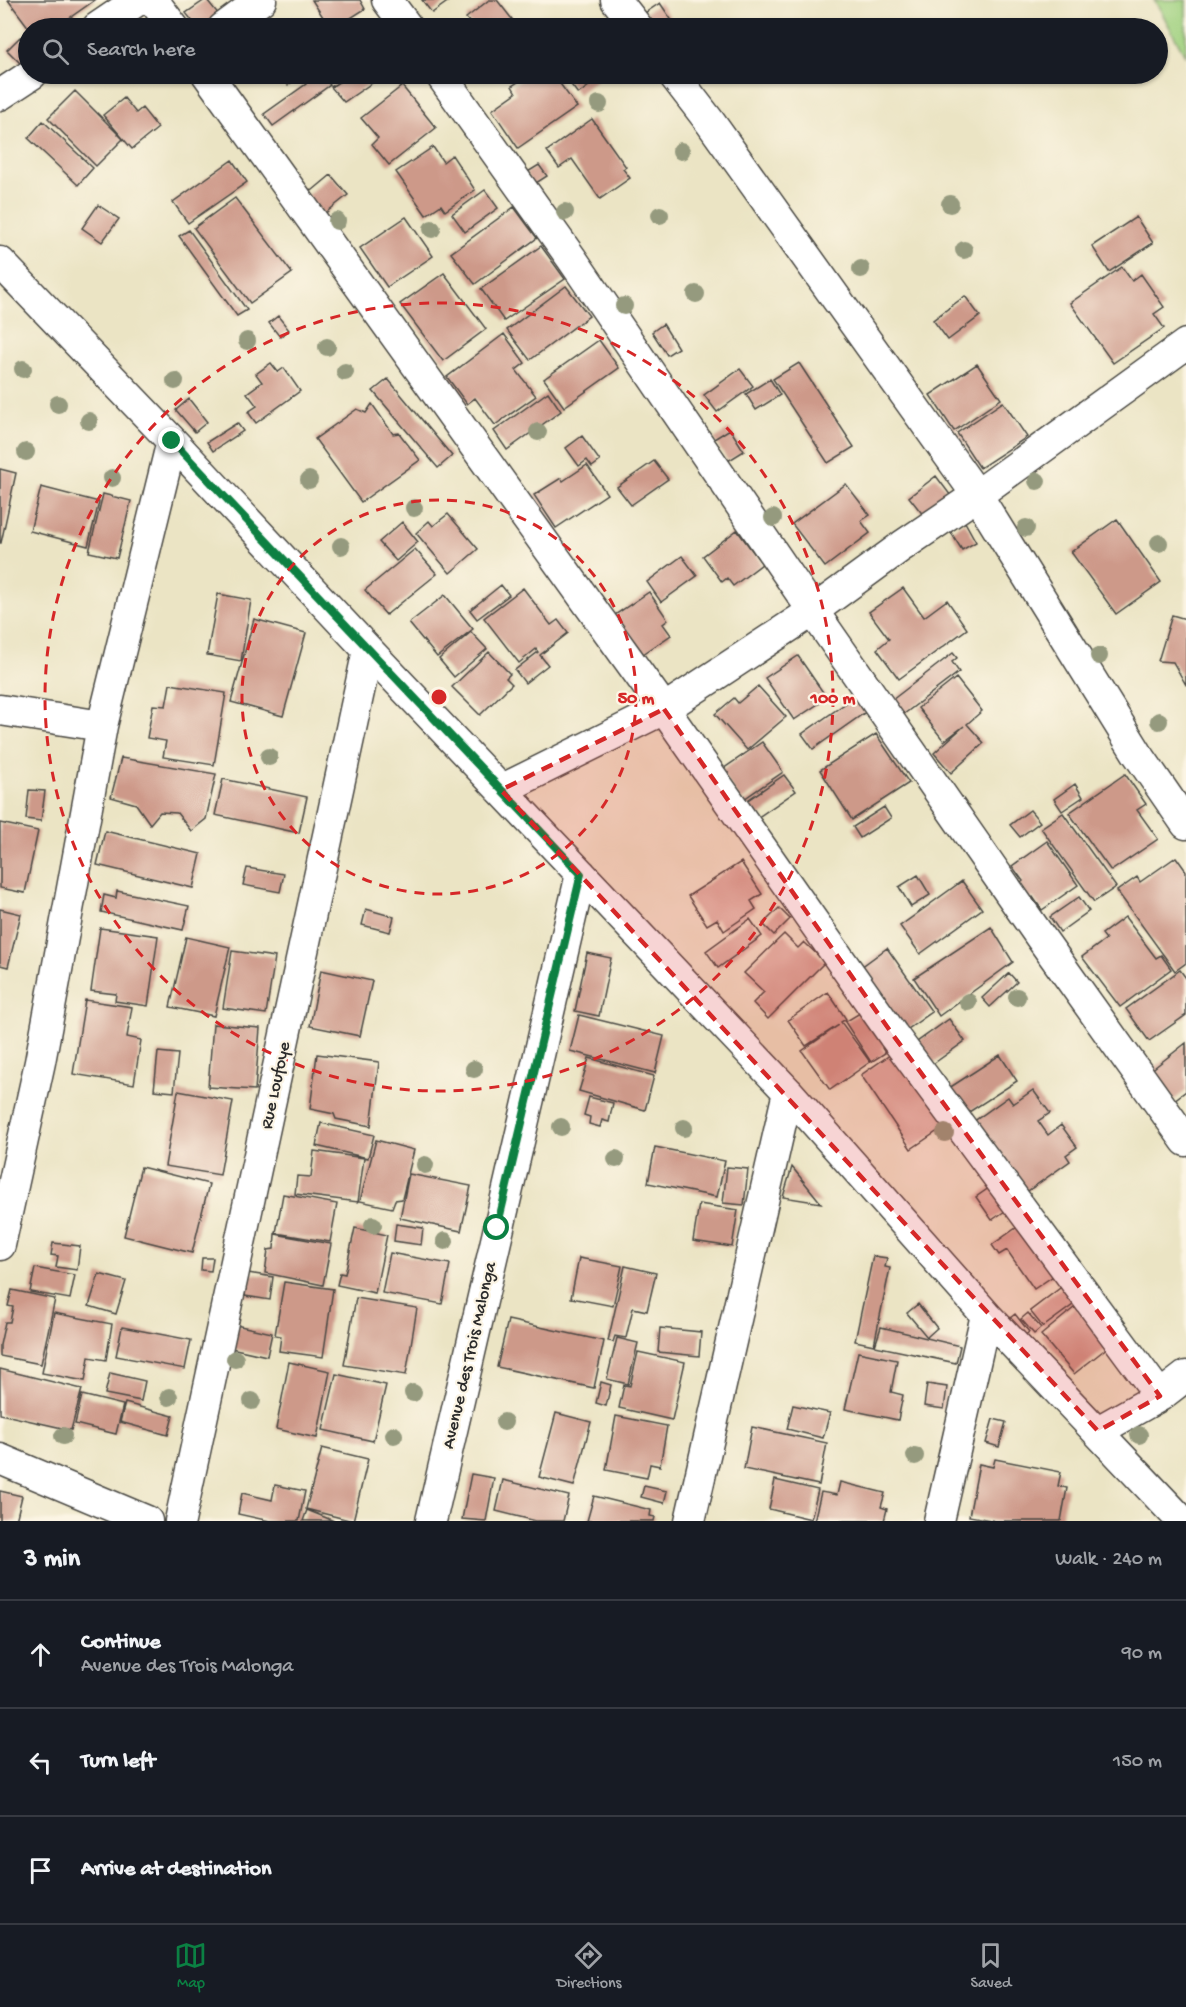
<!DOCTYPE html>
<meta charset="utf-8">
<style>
body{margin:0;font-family:"Gochi Hand",sans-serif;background:#242831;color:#f1f3f6}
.stop{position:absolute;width:18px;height:18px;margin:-14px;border:4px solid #0b8043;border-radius:50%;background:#fff}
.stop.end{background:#0b8043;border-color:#fff;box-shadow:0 2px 6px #0008}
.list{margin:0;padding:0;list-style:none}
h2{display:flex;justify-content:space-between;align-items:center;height:78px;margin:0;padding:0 24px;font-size:26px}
h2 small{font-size:20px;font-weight:400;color:#9ea1a6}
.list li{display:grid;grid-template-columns:39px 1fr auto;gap:18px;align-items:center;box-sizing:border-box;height:108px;padding:0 24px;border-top:2px solid #363941}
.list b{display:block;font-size:22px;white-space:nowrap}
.list p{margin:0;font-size:20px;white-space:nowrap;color:#9ea1a6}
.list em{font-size:20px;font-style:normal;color:#9ea1a6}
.icon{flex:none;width:33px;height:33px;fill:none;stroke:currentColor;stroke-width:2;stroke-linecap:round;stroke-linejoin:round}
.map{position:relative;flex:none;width:1186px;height:1521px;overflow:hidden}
.search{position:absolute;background:#171b24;box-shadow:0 2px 4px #0004;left:18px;right:18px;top:18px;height:66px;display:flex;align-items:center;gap:15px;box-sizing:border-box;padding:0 21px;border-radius:33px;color:#9ea1a6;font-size:22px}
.sheet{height:402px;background:#171b24}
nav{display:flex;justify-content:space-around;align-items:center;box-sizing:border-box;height:84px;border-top:2px solid #363941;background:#171b24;font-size:16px;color:#9ea1a6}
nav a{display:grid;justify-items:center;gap:3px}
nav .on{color:#0b8043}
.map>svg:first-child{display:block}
.green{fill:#a0d180;stroke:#667e56;stroke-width:1.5}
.building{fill:#cd9989}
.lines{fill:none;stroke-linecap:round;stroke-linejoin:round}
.street-casing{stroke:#484742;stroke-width:33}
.street{stroke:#fff;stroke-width:30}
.tree{fill:#959a7e}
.route{stroke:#0b8043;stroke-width:8}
.marked{fill:#d62828;fill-opacity:0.2;stroke:#d62828;stroke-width:4.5;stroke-dasharray:12 8;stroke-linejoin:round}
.ring{fill:none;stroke:#d62828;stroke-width:3;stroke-dasharray:10 8}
.labels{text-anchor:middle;stroke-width:4.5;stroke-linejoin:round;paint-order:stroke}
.street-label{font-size:18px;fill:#2b2b2b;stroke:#fcf5e5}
.centre{fill:#d62828;stroke:#fcf5e5;stroke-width:3}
.ring-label{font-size:18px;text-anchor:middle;font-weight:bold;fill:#d62828;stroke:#fcf5e5;stroke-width:4.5;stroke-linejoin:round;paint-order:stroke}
</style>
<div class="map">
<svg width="1186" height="1521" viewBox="0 0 1186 1521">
<rect width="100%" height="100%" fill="#fcf5e5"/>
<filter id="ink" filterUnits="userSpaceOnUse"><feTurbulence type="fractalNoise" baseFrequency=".0167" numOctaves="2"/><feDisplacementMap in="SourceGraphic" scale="12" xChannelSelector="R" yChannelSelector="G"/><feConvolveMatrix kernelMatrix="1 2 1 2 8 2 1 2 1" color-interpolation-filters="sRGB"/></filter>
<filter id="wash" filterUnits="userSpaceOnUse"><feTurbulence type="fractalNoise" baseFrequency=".008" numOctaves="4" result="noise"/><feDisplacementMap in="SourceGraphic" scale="24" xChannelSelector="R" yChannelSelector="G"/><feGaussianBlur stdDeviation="1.35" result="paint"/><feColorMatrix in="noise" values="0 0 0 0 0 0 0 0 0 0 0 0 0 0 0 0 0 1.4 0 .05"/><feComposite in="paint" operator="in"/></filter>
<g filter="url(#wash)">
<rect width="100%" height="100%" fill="#ebe4c4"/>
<path class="green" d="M1154,0H1186V57L1158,6Z"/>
<g id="blocks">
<path class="building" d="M8,0H95L55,28H29Z
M205,0H207L220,16L202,28H198L186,13Z
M312,0H360L365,9L335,28H330Z
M422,0H450L432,13Z
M489,0H497L519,28H474L466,18Z
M660,3L677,28H656L645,13Z
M605,20L611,28H593Z
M20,37L28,46V57L21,64L7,50Z
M279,74H303L288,85Z
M308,74H321L330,85L273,126L264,114L306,84L302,78Z
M351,74H385L344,102L331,87Z
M530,74H553L577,107L518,148L492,110L516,93L512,86Z
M563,74H605L578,94Z
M402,86L436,128L389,165L372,144L378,138L361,118Z
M75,91L123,139L96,166L48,118Z
M124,98L136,113L142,108L158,128L132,149L103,115Z
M592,119L626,167L623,169L630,178L600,199L572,159L559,168L547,151Z
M43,121L93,168L78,185L28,138Z
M433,147L443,162L452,155L475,190L445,211L441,205L426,215L396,172Z
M232,160L247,182L188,223L173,202Z
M539,165L547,176L533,185L526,173Z
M331,175L348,195L323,215L307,195Z
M485,190L498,208L465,232L452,214Z
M235,198L292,273L250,303L194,228Z
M98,205L119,219L102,242L82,228Z
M514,207L537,238L475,284L451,253Z
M406,217L433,256L387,287L360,248Z
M1136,217L1153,243L1109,272L1092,246Z
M189,230L247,310L237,316L179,236Z
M541,246L565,279L504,321L481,289Z
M1122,267L1132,281L1141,274L1164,307L1154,314L1164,328L1113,363L1070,303Z
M444,273L486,329L443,361L400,304Z
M566,286L589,316L530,360L507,330Z
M965,296L980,316L948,340L933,320Z
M278,316L289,330L280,337L269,323Z
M663,324L678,348L667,355L652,332Z
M504,334L525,363L516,370L536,396L495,425L475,398L467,404L447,377Z
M599,340L619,368L564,407L544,379Z
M271,363L278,372L284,368L300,391L256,423L248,412L257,406L247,393L262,382L256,374Z
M799,363L854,447L828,463L773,379Z
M977,364L1001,399L954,431L930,395Z
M740,369L753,386L717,412L704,395Z
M388,379L452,456L438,468L373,391Z
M770,379L780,395L756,410L746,394Z
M548,392L561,411L507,450L494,431Z
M189,399L207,422L195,432L176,410Z
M1003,402L1027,437L980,468L957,433Z
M372,404L393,434L399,433L420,460L361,502L315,439L357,409L366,413Z
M237,423L243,431L213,451L207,442Z
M730,429L744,451L728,461L714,439Z
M582,436L600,461L592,467L587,460L579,466L566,448Z
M654,461L668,479L631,505L617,487Z
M587,465L607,494L556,528L534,495L561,478L563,481Z
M0,469L16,473L1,543H0Z
M936,476L951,496L924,516L909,497Z
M846,484L870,515L861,521L870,533L825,567L792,524Z
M41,487L99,502L88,546L30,531Z
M103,494L131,501L117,558L89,552Z
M448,514L478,549L450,573L416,533L429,521L433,526Z
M1117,519L1161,582L1116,614L1071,552Z
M402,522L418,542L396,561L379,542Z
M965,522L976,542L962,550L950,531Z
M737,530L762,564L733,586L727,578L722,582L703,556Z
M415,549L437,574L386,615L365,590Z
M682,556L697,576L661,602L647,582Z
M501,585L509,595L477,619L470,610Z
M523,588L551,625L558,620L568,633L540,655L548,665L525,683L515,670L538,652L536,649L519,663L484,618Z
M903,588L924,617L947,600L967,629L899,679L877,649L889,639L869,612Z
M649,592L668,620L663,624L671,635L643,654L640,649L636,651L612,617Z
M218,594L251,600L241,661L207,655Z
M445,595L473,629L437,657L409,623Z
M1172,615L1186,619V685L1173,662L1158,661Z
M254,619L306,633L283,716L231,702Z
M471,632L487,649L454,677L439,659Z
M489,652L510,674L506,678L512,684L480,715L452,687Z
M953,653L957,658L952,662L959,672L904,714L892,700Z
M798,656L827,698L794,720L765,678Z
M956,678L982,711L967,724L984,743L951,773L934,753L964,726L944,741L918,708Z
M170,684L226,693L214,765L163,757L166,741L147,738L153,705L166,706Z
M758,686L786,717L747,750L715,714L734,698L738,703Z
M856,696L867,711L813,749L802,734Z
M876,734L909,783L852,820L820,770Z
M762,742L783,772L741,801L720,771Z
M121,758L216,774L206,819L191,831L177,813L160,812L150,824L136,804L111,797Z
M1125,774L1146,804L1137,810L1158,839L1111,871L1069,813Z
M784,775L796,791L754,820L742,804Z
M223,779L307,797L299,833L215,815Z
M1075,784L1083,797L1062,811L1054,799Z
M29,790L45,791L41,821L26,819Z
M884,807L891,818L860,838L853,827Z
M1030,810L1040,822L1020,837L1010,825Z
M1063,813L1116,887L1094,902L1041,828Z
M0,823L38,831L25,893L0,888Z
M105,831L201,854L193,888L97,865Z
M1047,841L1078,885L1042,910L1033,897L1029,900L1018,884L1023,881L1012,866Z
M1176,857L1186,871V963L1175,971L1117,891L1137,877L1140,882Z
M741,862L762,894L751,901L756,909L724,931L717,919L707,925L688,896Z
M247,868L284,874L280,892L243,885Z
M918,875L930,895L911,907L899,887Z
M962,881L982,909L920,954L900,926Z
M117,891L189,906L183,930L101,912L104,895L116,898Z
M1079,897L1089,911L1060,932L1050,917Z
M779,908L790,919L774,935L763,924Z
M0,909L21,914L8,967L0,965Z
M366,909L394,917L390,932L362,925Z
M1125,917L1156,958L1161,955L1171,969L1120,1007L1082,957L1106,939L1102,934Z
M750,919L762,936L718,968L706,951Z
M991,927L1013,962L939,1016L914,978Z
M100,928L158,936L148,1006L115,1001L116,994L91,991Z
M784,934L798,948L804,942L825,962L768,1019L753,1003L764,992L744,973Z
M186,937L230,947L214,1016L170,1007Z
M887,948L932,1012L898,1036L853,973Z
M232,951L275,957L266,1014L223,1008Z
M587,953L611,958L599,1016L575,1011Z
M321,970L372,981L360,1036L310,1026Z
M1180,970L1186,978V1015L1149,1041L1126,1009Z
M1009,973L1017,982L990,1007L982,998Z
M828,992L846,1019L841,1022L870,1062L830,1090L802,1051L839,1025L806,1046L788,1020Z
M85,1000L132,1007L127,1037L141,1040L134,1084L73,1074Z
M868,1008L890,1043L882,1048L885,1053L871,1062L845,1022Z
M579,1015L664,1036L655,1073L570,1051Z
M949,1019L965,1041L933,1064L917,1042Z
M213,1024L260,1028L255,1090L208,1087Z
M1186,1043V1091L1174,1100L1150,1071Z
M900,1048L951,1122L911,1149L861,1075Z
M158,1052L178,1054L174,1092L154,1090Z
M317,1054L379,1062L371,1126L336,1119L334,1114L310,1109Z
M1000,1055L1017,1081L966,1114L949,1088Z
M589,1058L654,1076L645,1110L579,1091Z
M1033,1090L1050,1113L1038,1121L1048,1135L1061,1125L1077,1147L1066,1155L1070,1161L1025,1193L973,1122L1008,1097L1013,1104Z
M178,1091L233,1101L220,1175L165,1166Z
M589,1097L613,1103L609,1122L602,1120L600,1127L589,1124L590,1117L584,1115Z
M321,1123L374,1135L368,1158L316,1146Z
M376,1140L414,1150L402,1199L395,1200L392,1208L360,1201Z
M655,1147L725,1161L717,1197L648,1183Z
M314,1151L364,1158L358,1202L295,1194L297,1176L311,1177Z
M141,1167L209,1184L192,1253L124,1236Z
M727,1167L748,1169L744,1205L723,1203Z
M792,1167L821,1203L783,1197Z
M409,1174L471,1186L461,1231L400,1218Z
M999,1181L1015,1204L992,1220L976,1197Z
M283,1194L337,1204L330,1242L276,1233Z
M699,1204L738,1210L732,1247L693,1241Z
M1023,1223L1059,1272L1034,1289L1007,1250L999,1255L992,1245Z
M396,1224L423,1228L421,1245L394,1241Z
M355,1228L387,1235L375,1293L337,1285L340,1273L345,1274Z
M275,1234L331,1244L323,1285L265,1273L268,1250L274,1249Z
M53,1243L80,1246L77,1270L56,1267L58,1256L51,1255Z
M390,1253L450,1264L442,1304L382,1293Z
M873,1256L887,1258L885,1267L890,1268L874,1345L855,1341Z
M202,1258H213L211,1271L201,1270Z
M579,1258L622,1266L613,1306L571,1298Z
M625,1266L656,1273L647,1311L633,1308L626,1338L615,1336L613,1342L608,1341Z
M35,1268L75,1275L70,1299L30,1292Z
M248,1273L273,1277L270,1300L245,1296Z
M99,1274L126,1281L116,1314L89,1306Z
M284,1282L333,1289L323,1357L279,1351L281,1336L275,1335Z
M1068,1282L1081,1299L1043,1327L1030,1311Z
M12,1290L55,1299L41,1364L0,1356V1345L5,1322H10L13,1307L8,1306Z
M356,1298L417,1308L406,1375L344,1365Z
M918,1304L937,1328L927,1337L907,1313Z
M1075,1307L1108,1347L1074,1374L1041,1335Z
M54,1313L112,1324L106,1360L89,1357L85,1381L42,1373Z
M1028,1313L1041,1328L1034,1334L1021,1319Z
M1015,1314L1029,1332L1019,1341L1004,1323Z
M508,1320L604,1341L594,1388L497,1367Z
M231,1324L272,1333L267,1356L226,1347Z
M122,1327L191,1340L185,1369L116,1356Z
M881,1327L960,1346L956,1363L875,1346Z
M660,1328L701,1332L699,1356L658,1352Z
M617,1338L638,1343L628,1384L607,1379Z
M638,1352L685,1362L672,1420L619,1408L624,1385L630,1386Z
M858,1352L897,1360L891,1392L903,1395L898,1420L845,1409Z
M289,1362L330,1371L317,1438L276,1429Z
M0,1369L82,1389L71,1430L0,1414Z
M110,1373L145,1381L141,1401L105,1394Z
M336,1374L386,1385L373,1441L323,1430Z
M601,1382L611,1385L606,1406L596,1403Z
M927,1384L947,1387L944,1409L924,1406Z
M82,1395L123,1405L116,1434L75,1424Z
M125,1403L173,1416L168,1435L120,1422Z
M793,1405L830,1413L823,1438L787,1429Z
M556,1413L591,1422L574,1486L539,1477Z
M616,1416L667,1426L660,1466L650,1464L647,1478L606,1470Z
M993,1419L1006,1422L999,1447L986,1443Z
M752,1427L827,1443L819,1485L744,1469Z
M322,1448L368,1459L353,1521L306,1509Z
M995,1459L1061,1472L1058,1486L1067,1488L1061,1521H996L969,1516L979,1464L993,1467Z
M471,1474L494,1478L486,1521L462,1519Z
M503,1480L569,1496L563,1521H536L496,1511Z
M775,1480L818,1490L811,1519L769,1509Z
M840,1482L885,1493L881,1507L887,1509L884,1521H814L821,1492L837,1495Z
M275,1485L305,1491L299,1521H270L238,1514L242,1493L272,1500Z
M644,1486L667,1491L664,1503L641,1497Z
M0,1491L22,1496L16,1521H0Z
M594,1496L651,1510L650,1516L655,1517L654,1521H587Z
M307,1510L334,1521H303Z"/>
</g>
</g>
<g filter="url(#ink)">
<use href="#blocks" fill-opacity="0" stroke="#484742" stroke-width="1.5"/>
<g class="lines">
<defs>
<path id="street" d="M153,0L174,28
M387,0L408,28
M616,0L638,28
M97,28L138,0
M223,28L261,0
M207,74L664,709L893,1035L1160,1396
M440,74L572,259L813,611L1041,938L1186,1141
M673,74L710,122L977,495L1137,753L1186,824
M0,95L32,74
M0,262L172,441L368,650L788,1092L986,1315L1182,1521
M0,710L102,726
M501,790L664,709L813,611L902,546L977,495L1186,344
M0,1245L40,1062L102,726L172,441
M1098,1431L1160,1396L1186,1376
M0,1459L147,1521
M180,1521L368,650
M431,1521L581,874
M690,1521L788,1092
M939,1521L986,1315"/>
</defs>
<use href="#street" class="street-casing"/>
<use href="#street" class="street"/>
</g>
<g class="tree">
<circle cx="599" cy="104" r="9"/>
<circle cx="681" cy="151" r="9"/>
<circle cx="950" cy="204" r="9"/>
<circle cx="565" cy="212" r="9"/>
<circle cx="660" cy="215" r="9"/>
<circle cx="337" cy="221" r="9"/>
<circle cx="432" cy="229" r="9"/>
<circle cx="964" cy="250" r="9"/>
<circle cx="861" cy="269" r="9"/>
<circle cx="696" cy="294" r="9"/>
<circle cx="624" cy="306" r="9"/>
<circle cx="247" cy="341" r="9"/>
<circle cx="327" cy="347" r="9"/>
<circle cx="23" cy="369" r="9"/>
<circle cx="345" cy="372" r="9"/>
<circle cx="175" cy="381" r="9"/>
<circle cx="58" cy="404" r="9"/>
<circle cx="89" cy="421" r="9"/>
<circle cx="538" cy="432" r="9"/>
<circle cx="26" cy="452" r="9"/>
<circle cx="112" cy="478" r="9"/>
<circle cx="309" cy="480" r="9"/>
<circle cx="1037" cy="481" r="9"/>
<circle cx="414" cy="508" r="9"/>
<circle cx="773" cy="518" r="9"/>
<circle cx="1026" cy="528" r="9"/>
<circle cx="1159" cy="543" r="9"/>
<circle cx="341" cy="546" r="9"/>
<circle cx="1099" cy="656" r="9"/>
<circle cx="1159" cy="721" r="9"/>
<circle cx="269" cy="757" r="9"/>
<circle cx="1017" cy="997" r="9"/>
<circle cx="968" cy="1002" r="9"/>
<circle cx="474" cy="1069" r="9"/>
<circle cx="561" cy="1127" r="9"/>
<circle cx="684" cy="1128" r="9"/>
<circle cx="945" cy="1133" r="9"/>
<circle cx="616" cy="1159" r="9"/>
<circle cx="425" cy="1165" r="9"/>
<circle cx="373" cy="1225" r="9"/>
<circle cx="445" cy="1241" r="9"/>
<circle cx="235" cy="1359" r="9"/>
<circle cx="413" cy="1393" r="9"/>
<circle cx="169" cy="1397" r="9"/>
<circle cx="252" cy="1401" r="9"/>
<circle cx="504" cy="1422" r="9"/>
<circle cx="394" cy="1435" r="9"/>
<circle cx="1139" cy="1435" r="9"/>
<circle cx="63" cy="1436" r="9"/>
<circle cx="915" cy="1456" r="9"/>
</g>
</g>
<g class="lines" filter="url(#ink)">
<path class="route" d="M172,441L581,874L497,1228"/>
</g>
<path class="marked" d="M664,709L893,1035L1160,1396L1098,1431L501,790Z"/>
<g class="ring">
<circle cx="439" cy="697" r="197"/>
<circle cx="439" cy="697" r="394"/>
</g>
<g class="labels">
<g class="street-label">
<text transform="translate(274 1085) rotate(-78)" y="6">Rue Loufoye</text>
<text transform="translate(468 1355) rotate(-77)" y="6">Avenue des Trois Malonga</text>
</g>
</g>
<circle cx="439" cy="697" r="9" class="centre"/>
<g class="ring-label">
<text x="636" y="703">50 m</text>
<text x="833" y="703">100 m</text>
</g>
</svg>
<div class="stop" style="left:497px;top:1228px"></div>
<div class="stop end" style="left:172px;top:441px"></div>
<div class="search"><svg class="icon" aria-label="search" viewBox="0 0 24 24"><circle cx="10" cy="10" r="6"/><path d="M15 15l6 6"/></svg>Search here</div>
</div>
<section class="sheet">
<h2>3 min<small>Walk · 240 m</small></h2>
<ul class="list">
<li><svg class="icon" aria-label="ahead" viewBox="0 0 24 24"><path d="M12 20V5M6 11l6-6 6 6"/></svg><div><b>Continue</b><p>Avenue des Trois Malonga</p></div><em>90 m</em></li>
<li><svg class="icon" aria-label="left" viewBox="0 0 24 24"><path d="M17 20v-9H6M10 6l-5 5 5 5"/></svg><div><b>Turn left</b></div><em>150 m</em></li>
<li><svg class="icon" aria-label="arrive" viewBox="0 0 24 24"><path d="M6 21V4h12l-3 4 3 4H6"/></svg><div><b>Arrive at destination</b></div></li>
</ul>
</section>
<nav>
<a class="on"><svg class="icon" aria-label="map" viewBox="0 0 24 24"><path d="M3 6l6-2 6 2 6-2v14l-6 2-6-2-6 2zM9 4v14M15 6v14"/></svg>Map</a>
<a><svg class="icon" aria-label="directions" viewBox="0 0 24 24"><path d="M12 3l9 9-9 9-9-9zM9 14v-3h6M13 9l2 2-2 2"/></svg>Directions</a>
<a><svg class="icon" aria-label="saved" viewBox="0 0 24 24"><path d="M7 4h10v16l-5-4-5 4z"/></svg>Saved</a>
</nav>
